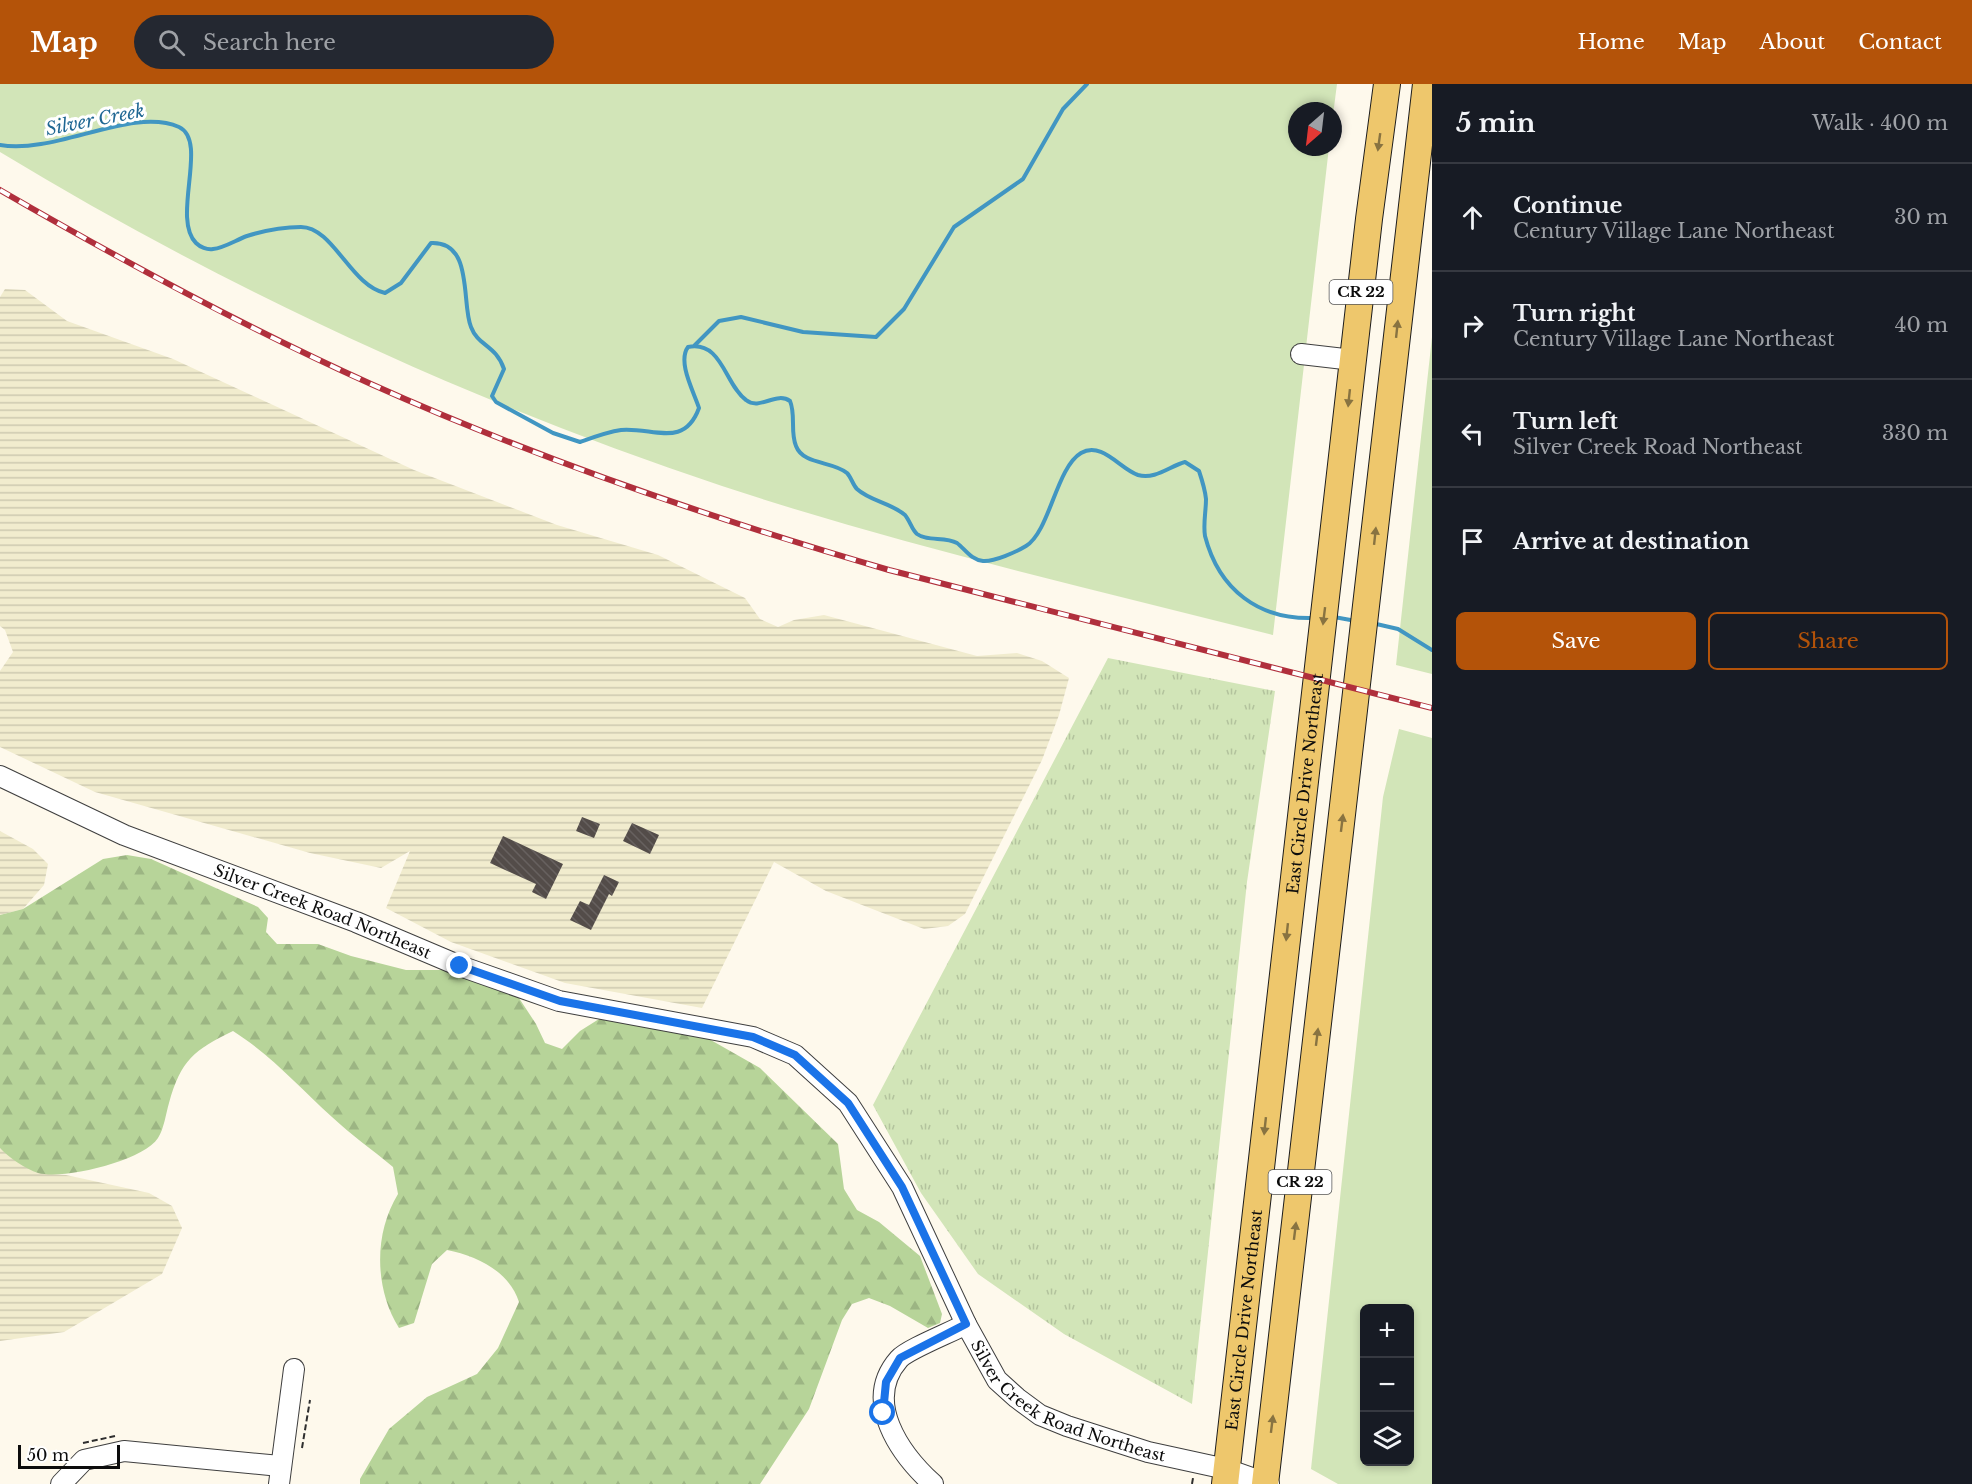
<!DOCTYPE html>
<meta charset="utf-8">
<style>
body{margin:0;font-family:"Libre Baskerville",serif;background:#242831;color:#f1f3f6}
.controls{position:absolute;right:18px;bottom:18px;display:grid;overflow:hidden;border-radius:9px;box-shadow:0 3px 9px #0003}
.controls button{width:54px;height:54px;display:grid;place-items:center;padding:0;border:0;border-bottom:2px solid #363941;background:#171b24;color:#f1f3f6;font:30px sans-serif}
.compass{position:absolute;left:1288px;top:18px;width:54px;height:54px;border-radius:50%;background:#171b24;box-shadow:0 3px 9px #0003;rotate:208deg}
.scale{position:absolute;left:18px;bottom:15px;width:102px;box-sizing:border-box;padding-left:6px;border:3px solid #0c0c0c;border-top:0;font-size:16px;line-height:21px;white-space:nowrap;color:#0c0c0c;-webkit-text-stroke:4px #fff;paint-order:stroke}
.stop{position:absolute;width:18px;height:18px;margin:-14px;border:4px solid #1a73e8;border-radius:50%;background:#fff}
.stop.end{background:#1a73e8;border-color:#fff;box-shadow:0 2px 6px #0008}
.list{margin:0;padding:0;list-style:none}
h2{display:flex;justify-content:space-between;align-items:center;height:78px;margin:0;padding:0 24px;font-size:26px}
h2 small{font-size:20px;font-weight:400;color:#9ea1a6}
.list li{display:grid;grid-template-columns:39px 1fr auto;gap:18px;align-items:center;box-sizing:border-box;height:108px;padding:0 24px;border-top:2px solid #363941}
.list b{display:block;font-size:22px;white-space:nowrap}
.list p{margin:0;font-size:20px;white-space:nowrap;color:#9ea1a6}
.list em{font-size:20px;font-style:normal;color:#9ea1a6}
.actions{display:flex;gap:12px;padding:18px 24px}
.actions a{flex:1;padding:14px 0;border:2px solid #b45309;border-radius:9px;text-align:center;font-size:21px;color:#b45309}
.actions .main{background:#b45309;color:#fff}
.icon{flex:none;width:33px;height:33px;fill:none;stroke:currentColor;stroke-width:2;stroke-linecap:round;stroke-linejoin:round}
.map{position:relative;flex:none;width:1432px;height:1400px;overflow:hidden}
header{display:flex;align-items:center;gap:36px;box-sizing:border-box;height:84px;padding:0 30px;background:#b45309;color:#fff}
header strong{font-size:28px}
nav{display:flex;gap:33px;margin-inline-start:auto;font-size:21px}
.search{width:420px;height:54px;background:#242831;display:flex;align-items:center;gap:15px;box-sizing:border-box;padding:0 21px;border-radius:33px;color:#9ea1a6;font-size:22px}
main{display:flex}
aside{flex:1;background:#171b24}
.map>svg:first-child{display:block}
.farmland{fill:url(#farmland-rules)}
.grass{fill:url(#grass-tufts)}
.forest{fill:url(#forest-firs)}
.park{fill:#d2e5b8;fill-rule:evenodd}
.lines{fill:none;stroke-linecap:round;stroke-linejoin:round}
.stream{stroke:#4196c2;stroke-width:4}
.building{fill:url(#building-back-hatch)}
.minor-casing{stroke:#3f3f3f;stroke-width:22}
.major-casing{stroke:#1d1d1d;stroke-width:28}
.path{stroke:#2e2e2e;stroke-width:2;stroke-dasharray:6 3;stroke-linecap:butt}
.minor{stroke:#fff;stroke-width:20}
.major{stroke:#eec76c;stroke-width:26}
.rail-casing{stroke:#b02f3c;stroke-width:6}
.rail{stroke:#fff;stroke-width:4;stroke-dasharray:11;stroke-linecap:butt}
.oneway{fill:#887341}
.route{stroke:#1a73e8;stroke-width:8}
.labels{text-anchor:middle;stroke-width:6;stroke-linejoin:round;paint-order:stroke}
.shield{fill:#fff;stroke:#555;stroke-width:1.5}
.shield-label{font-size:15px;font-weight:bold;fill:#0c0c0c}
.street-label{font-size:16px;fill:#0c0c0c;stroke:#fff}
.water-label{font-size:18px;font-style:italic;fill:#1f6793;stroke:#fff}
</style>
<header>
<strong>Map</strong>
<div class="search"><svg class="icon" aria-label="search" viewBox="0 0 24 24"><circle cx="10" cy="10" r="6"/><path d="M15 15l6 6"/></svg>Search here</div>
<nav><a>Home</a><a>Map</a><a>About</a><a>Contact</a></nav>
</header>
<main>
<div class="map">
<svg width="1432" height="1400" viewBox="0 0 1432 1400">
<defs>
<pattern id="farmland-rules" width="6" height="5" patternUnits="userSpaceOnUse" patternTransform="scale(1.5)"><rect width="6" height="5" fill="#f1ecce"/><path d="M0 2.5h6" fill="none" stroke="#cdc9b0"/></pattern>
<pattern id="grass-tufts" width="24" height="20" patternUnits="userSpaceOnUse" patternTransform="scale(1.5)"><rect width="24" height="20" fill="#d2e5b8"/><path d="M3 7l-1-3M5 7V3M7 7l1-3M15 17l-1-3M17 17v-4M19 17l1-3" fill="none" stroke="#b3c39d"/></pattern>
<pattern id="forest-firs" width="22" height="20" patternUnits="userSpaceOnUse" patternTransform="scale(1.5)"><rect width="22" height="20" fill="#b7d499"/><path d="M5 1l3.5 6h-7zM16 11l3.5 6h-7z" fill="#9cb583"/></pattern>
<pattern id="building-back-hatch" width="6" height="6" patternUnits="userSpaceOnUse" patternTransform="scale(1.5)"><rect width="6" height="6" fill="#534c49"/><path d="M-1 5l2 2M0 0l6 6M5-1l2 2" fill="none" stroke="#67615f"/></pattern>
</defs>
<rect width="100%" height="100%" fill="#fef9ec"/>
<path class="farmland" d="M5,205L25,206L67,237L173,275L414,386L557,441L658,471L745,514L760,535L778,543L794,536L824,531L977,572L1017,569L1042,577L1069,594L1059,631L1042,676L965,830L948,842L924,845L826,807L774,778L702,924L565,899L451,858L386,824L410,767L381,784L310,769L95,708L0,663V587L13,568L5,546L0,542V213Z
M0,747L33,765L48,780L44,801L23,825L0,831Z
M0,1064L38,1089L66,1091L149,1109L172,1122L182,1144L162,1190L64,1248L0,1257Z"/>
<path class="grass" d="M1108,574L1275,607L1247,798L1192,1320L1064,1250L978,1190L921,1109L873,1021Z"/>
<path class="forest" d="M127,771L151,775L258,823L268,834L266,848L277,860H318L351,872L406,886H459L515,908L536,940L545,959L562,965L580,947L599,935L629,936L702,951L760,984L838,1060L844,1105L857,1126L879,1138L920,1172L942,1230L940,1239L928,1244L890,1222L869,1214L852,1220L842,1236L809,1325L760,1400H360V1395L389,1345L427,1313L477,1290L498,1264L519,1218C509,1187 477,1172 447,1166L432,1180L414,1239L399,1244C374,1204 374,1149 398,1110L393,1083C373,1066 351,1051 332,1033C299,1003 271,971 233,947C194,966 181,976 169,1019C166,1029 164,1045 158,1054C143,1077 64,1096 38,1089C26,1085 9,1074 0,1064V831L23,825L103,775Z"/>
<path class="park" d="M0,0H1337L1333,31V27H1297V63H1329L1273,551C1089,504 903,462 722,402C470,318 228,206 0,68Z
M1432,253V590L1396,581Z
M1399,645L1432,654V1400H1338L1311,1385L1383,713ZM1410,1224V1378H1364V1224Z"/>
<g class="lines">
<path class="stream" d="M0,61C55,71 132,22 179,43C209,57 171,134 196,159C200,163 207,166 213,165C224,164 236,156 247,152C263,147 284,143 301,143C333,143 351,202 385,209L401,199L431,159C474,157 461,219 471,243C478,262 496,261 504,285L492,312L496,318L553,349L580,358C594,353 607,348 621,346C653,343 684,365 699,324C694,308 677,278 688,263C722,256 725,301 746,316C760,327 776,307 790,317C796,331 790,348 796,362C803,381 833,377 847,389C851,393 853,401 857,405C870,417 891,419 905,431C910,437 912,446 917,450C928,458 945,452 957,459C965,465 971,476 983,477C994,478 1016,468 1026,462C1050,447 1056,384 1081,369C1102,357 1120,385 1138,391C1155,396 1170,382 1185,378L1199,387C1202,396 1205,405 1206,415C1206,427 1203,440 1205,452C1219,506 1259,536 1314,534
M694,262L719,237L741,233L803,248L876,253L904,225L954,143L1023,95L1063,25L1087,0
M1334,533L1356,537
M1372,539L1398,545L1432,566"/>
</g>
<path class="building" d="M582,733L600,740L594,754L576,747Z
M632,739L659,751L650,770L623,757Z
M503,752L563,780L546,815L532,808L536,800L490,779Z
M604,791L619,798L612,812L609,810L591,846L570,836L580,817L589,821Z"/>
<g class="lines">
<defs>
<g id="minor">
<path d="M1301,270L1353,276"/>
<path id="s1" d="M0,692L124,751L356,838L460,882L559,917L753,953L795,971L848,1019L902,1103L966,1240L997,1296L1017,1314L1040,1331L1067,1342L1148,1368L1226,1385L1269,1400"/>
<path d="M61,1400L84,1376L124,1367L280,1382"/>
<path d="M279,1400L294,1285"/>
<path d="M933,1400C900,1370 862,1317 899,1275C908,1265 952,1248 966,1240"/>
</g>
<g id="major">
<path id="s2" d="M1225,1400L1369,135L1387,0"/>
<path d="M1265,1400L1426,0"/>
</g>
</defs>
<use href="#minor" class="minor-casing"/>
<use href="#major" class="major-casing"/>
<path class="path" d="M83,1359L115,1352
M302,1364L310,1316
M1192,1400L1193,1394"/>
<use href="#minor" class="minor"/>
<use href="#major" class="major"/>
<defs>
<path id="rail" d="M0,106C121,176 244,243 371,300C538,375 713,435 889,486L1432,624"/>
</defs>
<use href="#rail" class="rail-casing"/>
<use href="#rail" class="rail"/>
</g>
<defs><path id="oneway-solid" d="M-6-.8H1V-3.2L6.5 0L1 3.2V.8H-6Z" transform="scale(1.5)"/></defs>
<g class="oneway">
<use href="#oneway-solid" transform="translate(1379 58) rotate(98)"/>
<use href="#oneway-solid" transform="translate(1397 245) rotate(-84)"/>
<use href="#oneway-solid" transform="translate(1349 314) rotate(96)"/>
<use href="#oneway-solid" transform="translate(1375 452) rotate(-84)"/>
<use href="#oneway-solid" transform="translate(1324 532) rotate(97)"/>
<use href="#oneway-solid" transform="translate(1342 739) rotate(-83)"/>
<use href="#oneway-solid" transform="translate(1287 848) rotate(96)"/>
<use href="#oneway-solid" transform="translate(1317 953) rotate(-83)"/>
<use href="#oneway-solid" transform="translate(1265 1042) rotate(96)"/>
<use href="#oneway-solid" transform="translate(1295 1147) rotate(-83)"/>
<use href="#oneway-solid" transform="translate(1272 1340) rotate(-83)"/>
</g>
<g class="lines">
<path class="route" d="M460,882L560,917L753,953L795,971L848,1019L902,1103L966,1240L900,1274L886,1298L883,1329"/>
</g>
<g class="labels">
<g class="shield">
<rect x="1329.5" y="196" width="63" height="24" rx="4.5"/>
<rect x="1268.5" y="1086" width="63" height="24" rx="4.5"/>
</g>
<g class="shield-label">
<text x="1361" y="213">CR 22</text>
<text x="1300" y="1103">CR 22</text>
</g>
<g class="street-label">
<text dy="6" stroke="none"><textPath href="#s2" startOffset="705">East Circle Drive Northeast</textPath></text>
<text dy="6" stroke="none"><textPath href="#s1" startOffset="350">Silver Creek Road Northeast</textPath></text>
<text dy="6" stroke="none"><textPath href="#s2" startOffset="165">East Circle Drive Northeast</textPath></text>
<text dy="6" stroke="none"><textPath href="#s1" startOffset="1304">Silver Creek Road Northeast</textPath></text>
</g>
<g class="water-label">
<text transform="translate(95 36) rotate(-11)" y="6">Silver Creek</text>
</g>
</g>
</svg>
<div class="controls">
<button>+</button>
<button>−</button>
<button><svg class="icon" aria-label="layers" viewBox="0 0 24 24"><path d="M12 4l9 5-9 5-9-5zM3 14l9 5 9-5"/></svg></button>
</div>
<svg class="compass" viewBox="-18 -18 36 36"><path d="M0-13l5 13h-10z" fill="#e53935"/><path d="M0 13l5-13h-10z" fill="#9ea1a6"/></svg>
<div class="scale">50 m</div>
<div class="stop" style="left:883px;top:1329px"></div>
<div class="stop end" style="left:460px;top:882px"></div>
</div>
<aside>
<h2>5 min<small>Walk · 400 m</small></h2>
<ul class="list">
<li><svg class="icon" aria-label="ahead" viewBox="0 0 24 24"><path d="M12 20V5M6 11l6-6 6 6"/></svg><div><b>Continue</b><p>Century Village Lane Northeast</p></div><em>30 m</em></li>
<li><svg class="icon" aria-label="right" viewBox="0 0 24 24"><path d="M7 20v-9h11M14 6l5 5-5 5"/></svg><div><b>Turn right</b><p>Century Village Lane Northeast</p></div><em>40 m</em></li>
<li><svg class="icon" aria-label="left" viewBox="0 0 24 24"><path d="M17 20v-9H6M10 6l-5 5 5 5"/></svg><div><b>Turn left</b><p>Silver Creek Road Northeast</p></div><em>330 m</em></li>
<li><svg class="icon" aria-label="arrive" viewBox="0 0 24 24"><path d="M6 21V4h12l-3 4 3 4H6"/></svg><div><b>Arrive at destination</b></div></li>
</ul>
<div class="actions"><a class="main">Save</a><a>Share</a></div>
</aside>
</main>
